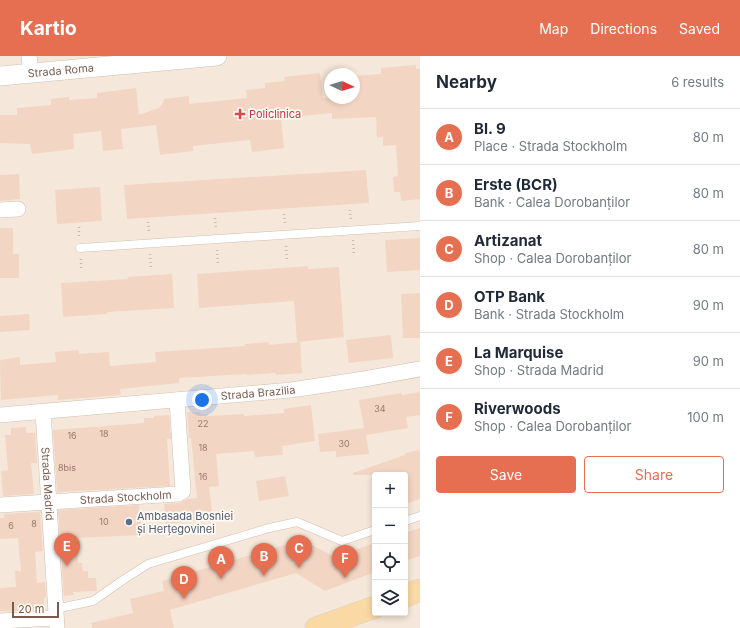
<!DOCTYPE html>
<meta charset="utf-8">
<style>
body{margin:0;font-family:Inter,sans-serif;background:#f2f2f3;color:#1f2937}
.controls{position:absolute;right:12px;bottom:12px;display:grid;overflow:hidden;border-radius:4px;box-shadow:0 2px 6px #0003}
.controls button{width:36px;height:36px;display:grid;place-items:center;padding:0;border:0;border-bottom:1px solid #e0e1e3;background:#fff;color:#1f2937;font:20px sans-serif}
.compass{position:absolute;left:324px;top:12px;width:36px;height:36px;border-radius:50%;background:#fff;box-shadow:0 2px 6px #0003;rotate:94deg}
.scale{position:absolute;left:12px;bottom:10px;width:47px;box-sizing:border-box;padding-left:4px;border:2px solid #7a5c4d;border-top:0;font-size:11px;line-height:14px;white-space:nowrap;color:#7a5c4d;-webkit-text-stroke:3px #fffaf3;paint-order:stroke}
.you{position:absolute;left:202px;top:344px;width:14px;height:14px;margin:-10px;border:3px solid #fff;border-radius:50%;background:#1a73e8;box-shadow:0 0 0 6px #1a73e833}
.badge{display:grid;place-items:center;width:26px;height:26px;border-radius:50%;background:#e76f51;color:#fff;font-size:13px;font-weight:700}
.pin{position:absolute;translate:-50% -33px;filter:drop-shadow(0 1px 2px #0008)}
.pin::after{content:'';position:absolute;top:21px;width:14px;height:12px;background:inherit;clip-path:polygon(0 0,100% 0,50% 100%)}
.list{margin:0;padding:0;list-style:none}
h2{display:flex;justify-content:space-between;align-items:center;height:52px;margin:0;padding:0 16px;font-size:17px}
h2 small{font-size:13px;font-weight:400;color:#747a83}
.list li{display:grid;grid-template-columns:26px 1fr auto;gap:12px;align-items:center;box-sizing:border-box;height:56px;padding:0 16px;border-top:1px solid #e0e1e3}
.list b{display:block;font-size:15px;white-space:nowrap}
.list p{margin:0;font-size:13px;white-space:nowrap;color:#747a83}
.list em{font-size:13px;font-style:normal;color:#747a83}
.actions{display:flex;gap:8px;padding:12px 16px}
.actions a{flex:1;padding:9px 0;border:1px solid #e76f51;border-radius:4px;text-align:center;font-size:14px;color:#e76f51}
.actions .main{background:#e76f51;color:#fff}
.icon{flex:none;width:22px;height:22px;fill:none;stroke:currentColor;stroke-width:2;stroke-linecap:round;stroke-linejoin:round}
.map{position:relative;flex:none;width:420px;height:572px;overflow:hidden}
header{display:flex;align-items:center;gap:24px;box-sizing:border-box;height:56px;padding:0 20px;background:#e76f51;color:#fff}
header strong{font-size:19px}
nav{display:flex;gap:22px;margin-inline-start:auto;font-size:14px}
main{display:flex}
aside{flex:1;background:#fff}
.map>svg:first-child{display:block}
.residential{fill:#f5e8da;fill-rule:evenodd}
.building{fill:#f3d5c3}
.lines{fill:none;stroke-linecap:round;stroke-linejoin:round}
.service-casing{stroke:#d1beb0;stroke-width:9}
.minor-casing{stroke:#d1beb0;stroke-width:16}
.tertiary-casing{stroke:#d1beb0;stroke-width:20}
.primary-casing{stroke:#dad1cd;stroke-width:23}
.path{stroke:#d9b8a5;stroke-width:2.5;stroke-dasharray:1 3;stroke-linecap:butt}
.service{stroke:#fff;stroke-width:8}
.minor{stroke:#fff;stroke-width:15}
.tertiary{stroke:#fff;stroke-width:19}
.primary{stroke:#fbd9a5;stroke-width:22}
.health-dot{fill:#e0444e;stroke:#fffaf3;stroke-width:1.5}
.service-dot{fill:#5c6f8a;stroke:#fffaf3;stroke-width:1.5}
.labels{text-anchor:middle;stroke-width:3.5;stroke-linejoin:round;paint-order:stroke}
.number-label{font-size:9px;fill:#987a6a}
.street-label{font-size:11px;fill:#7a5c4d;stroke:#fffaf3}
.health-label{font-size:11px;fill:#be3a42;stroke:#fffaf3;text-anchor:start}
.service-label{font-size:11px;fill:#4e5e75;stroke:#fffaf3;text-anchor:start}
</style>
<header>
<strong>Kartio</strong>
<nav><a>Map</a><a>Directions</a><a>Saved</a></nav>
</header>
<main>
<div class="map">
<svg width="420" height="572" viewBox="0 0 420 572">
<rect width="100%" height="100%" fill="#fdf6ec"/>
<path class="residential" d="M0,0H420V572H0ZM330,18H354V42H330ZM375,419H405V557H375Z"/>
<path class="building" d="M416,9V13H420V143L401,145L400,136H394L393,121L398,120L396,89L383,90V81L377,82L376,61L332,63V57L281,62L284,92L252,96L250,84L193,90V95L160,99L156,69L121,73L123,93L103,95L101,75L73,78L74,93L49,96L32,98L30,88L0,87V59H17V52L51,49V43L69,41V44L97,42V37L136,32L139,59L159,52L163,47L164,43L189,40V48L247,42L246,34L265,32V27L285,25L284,21L320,17L323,42H354V20L381,18V12Z
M366,114L369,147L127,163L124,129Z
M19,118L20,143L0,145V119Z
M100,131L102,165L57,168L55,134Z
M0,172H13V198H19V222H0Z
M420,182V214L387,216L385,184Z
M308,210V213L339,211L344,281L297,286L294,245L199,252L197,218Z
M172,218L174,252L107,256V258L63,261L61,227L128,223L127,221Z
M420,237V282H403L401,238Z
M29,258L30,274L0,276V260Z
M391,279L393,302L349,307L346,284Z
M269,286V289L300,286L302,317L276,319L275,317L247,319V318L179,322V327L120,333L121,339L58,344V339L1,344L0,304L20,301V309L56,306L55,296L79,294V298L109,296L110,310L156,306L155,296L245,290V288Z
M420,336V359L406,361L408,372L366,379L369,398L336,401V395L320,396L318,378L364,372L359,344L401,337L402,339Z
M311,349L315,385L282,390L283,399L255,401L254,395L216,398L219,430L209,431L213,463L166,468L164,448L179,447L187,443L197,442L191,382H189L187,356H200V358H208V360L244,358V360L284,357V353Z
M169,359L171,383H167L170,430L57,436L53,374L144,367V362H154V360Z
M26,371V377H35L37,407H31L34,438L3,440L1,415L8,414L5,379H11V372Z
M420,394V443L405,448V419H353V417L405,399V397Z
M285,420L289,440L259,445L256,425Z
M139,449L141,479L76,482L78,507H82L83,515H88V522H96L97,535L73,536L74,539L64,540L58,454Z
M40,456L43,495L35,496L37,527L45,526L46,541H44V554L0,555V532L16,531L15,515H21L18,482L0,483V462H4V458Z
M420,472V500L405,505V477Z
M302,484L335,501L375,487V516L325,535L296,517L170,554L174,572H92L91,567L133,557L130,543L164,535L162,525Z"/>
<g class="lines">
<defs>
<path id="service" d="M80,192L420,170
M405,465L420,460
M55,553L93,545L123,524L148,508L269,472L297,466L342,485L375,474"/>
<g id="minor">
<path d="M29,0L31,17"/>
<path d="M0,154L18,153"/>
<path id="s1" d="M43,356L57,572"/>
<path id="s2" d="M0,359L291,334L364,323L420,313"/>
<path id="s3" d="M0,449L178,438L183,435L177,344"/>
<path d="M0,565L55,562"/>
</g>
<g id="tertiary">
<path id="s4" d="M0,20L217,0"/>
</g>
<path id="primary" d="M405,540L420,534
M316,572L375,551"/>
</defs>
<use href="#service" class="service-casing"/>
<use href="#minor" class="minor-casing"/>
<use href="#tertiary" class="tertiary-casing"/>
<use href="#primary" class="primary-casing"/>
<path class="path" d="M350,154L351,164
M284,158L285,167
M215,162L216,173
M148,166L149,177
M79,171V182
M353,184L354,200
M286,190L287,205
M217,194L218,209
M150,198L151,213
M81,203V215"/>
<use href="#service" class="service"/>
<use href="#minor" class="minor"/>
<use href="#tertiary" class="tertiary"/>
<use href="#primary" class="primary"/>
</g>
<path class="health-dot" d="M238 52h4v4h4v4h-4v4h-4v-4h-4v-4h4z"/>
<circle class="service-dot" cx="129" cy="466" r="4"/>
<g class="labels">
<g class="number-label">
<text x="380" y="356">34</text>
<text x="203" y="371">22</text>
<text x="104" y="381">18</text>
<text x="72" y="383">16</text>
<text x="344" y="391">30</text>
<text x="203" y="395">18</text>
<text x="67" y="415">8bis</text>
<text x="203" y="424">16</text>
<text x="104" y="469">10</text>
<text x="34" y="471">8</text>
<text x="11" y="473">6</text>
</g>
<g class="street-label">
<text dy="4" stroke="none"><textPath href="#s4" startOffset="61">Strada Roma</textPath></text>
<text dy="4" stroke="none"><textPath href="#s2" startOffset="259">Strada Brazilia</textPath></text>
<text dy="4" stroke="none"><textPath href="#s1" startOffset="72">Strada Madrid</textPath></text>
<text dy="4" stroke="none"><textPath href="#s3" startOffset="126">Strada Stockholm</textPath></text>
</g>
<g class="health-label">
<text x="249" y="62">Policlinica</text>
</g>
<g class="service-label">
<text x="137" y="464">Ambasada Bosniei<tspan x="137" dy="13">și Herțegovinei</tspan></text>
</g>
</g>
</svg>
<div class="controls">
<button>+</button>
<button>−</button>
<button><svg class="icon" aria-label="locate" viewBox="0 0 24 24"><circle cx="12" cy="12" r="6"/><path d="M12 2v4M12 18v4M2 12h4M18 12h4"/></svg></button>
<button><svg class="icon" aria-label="layers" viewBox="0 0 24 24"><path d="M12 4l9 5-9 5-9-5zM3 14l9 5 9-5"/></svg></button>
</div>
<svg class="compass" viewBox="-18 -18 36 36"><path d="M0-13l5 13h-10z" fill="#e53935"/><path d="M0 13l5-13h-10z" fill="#747a83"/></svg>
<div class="scale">20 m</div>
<div class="you"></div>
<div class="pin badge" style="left:221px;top:523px">A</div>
<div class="pin badge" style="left:264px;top:520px">B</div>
<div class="pin badge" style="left:299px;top:512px">C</div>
<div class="pin badge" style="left:184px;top:543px">D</div>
<div class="pin badge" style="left:67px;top:510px">E</div>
<div class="pin badge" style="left:345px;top:522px">F</div>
</div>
<aside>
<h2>Nearby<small>6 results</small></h2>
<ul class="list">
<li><span class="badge">A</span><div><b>Bl. 9</b><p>Place · Strada Stockholm</p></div><em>80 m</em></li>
<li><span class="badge">B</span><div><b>Erste (BCR)</b><p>Bank · Calea Dorobanților</p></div><em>80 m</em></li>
<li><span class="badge">C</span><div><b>Artizanat</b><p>Shop · Calea Dorobanților</p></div><em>80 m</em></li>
<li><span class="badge">D</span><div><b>OTP Bank</b><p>Bank · Strada Stockholm</p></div><em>90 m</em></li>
<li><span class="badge">E</span><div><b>La Marquise</b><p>Shop · Strada Madrid</p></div><em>90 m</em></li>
<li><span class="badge">F</span><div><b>Riverwoods</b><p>Shop · Calea Dorobanților</p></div><em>100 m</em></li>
</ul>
<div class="actions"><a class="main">Save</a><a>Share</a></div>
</aside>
</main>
